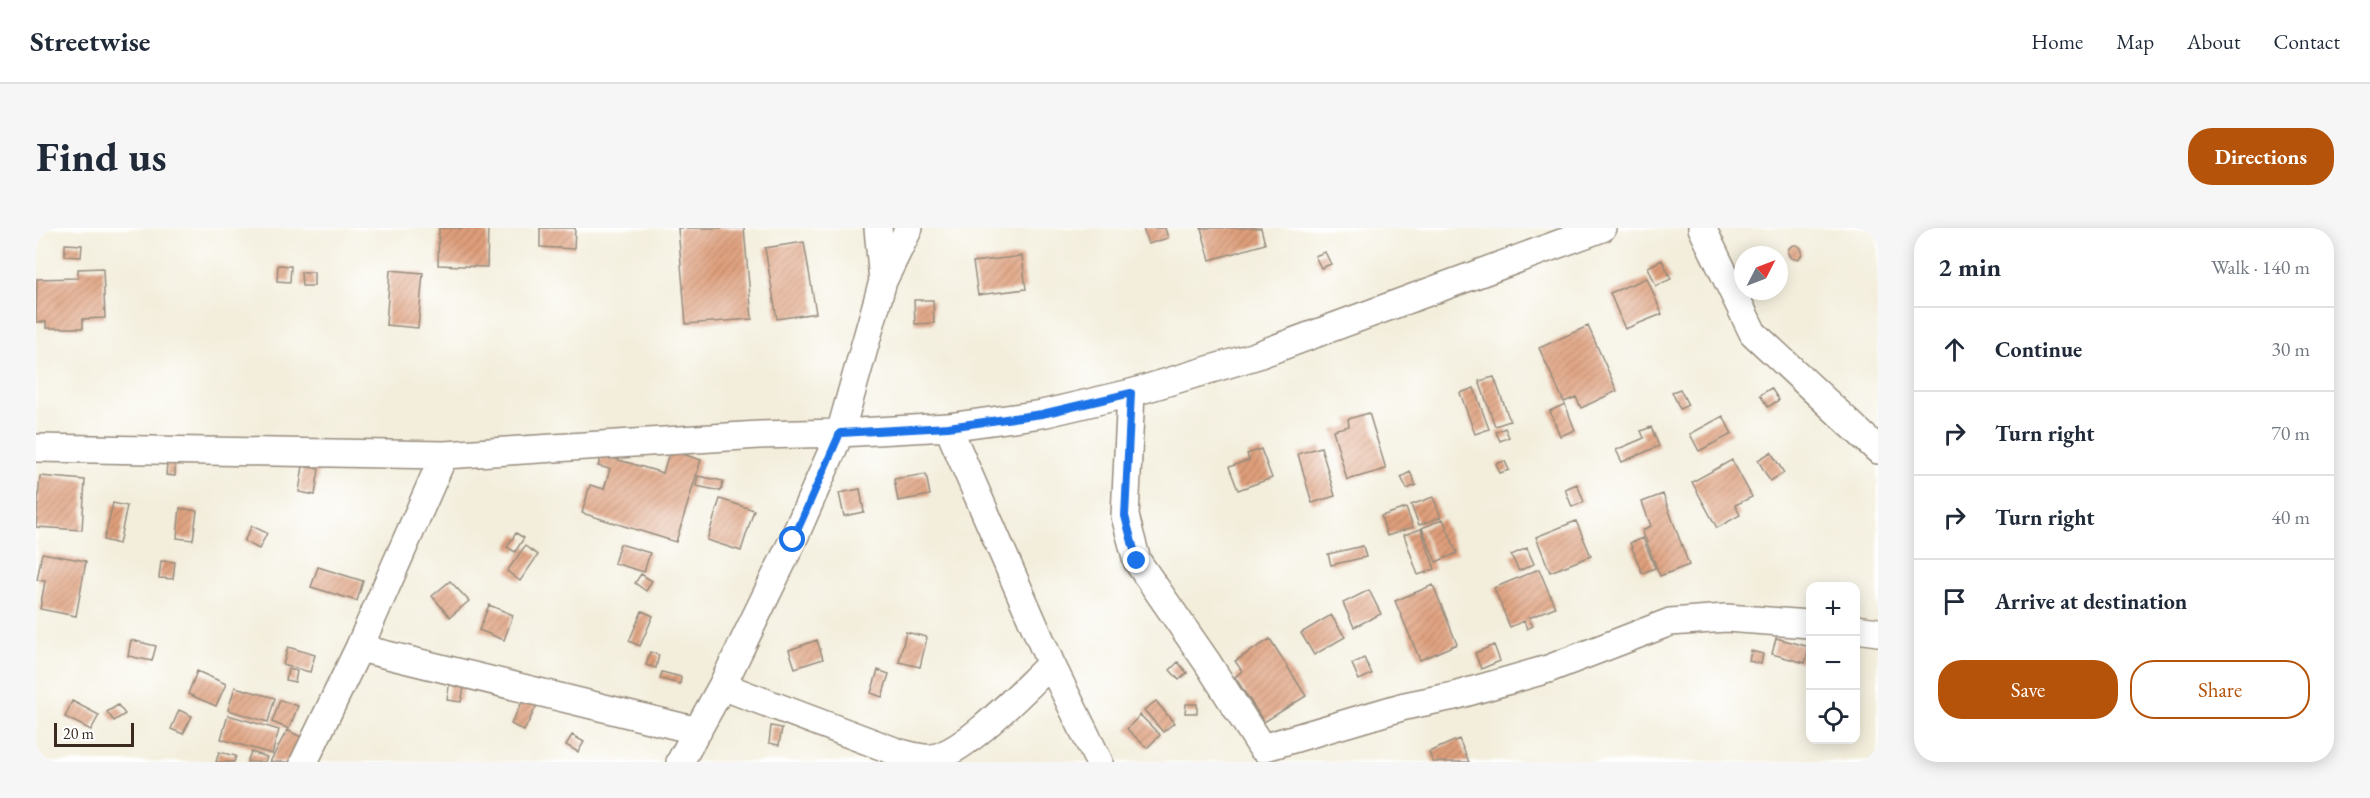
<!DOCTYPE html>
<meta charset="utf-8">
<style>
body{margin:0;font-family:"EB Garamond",serif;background:#f6f6f7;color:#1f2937}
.controls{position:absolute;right:18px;bottom:18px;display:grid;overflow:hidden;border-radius:12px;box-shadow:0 3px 15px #0003}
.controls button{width:54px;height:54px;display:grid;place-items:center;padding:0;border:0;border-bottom:2px solid #e0e1e3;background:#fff;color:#1f2937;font:30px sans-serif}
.compass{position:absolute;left:1698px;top:18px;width:54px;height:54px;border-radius:50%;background:#fff;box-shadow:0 3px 15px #0003;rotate:48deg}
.scale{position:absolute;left:18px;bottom:15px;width:80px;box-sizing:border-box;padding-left:6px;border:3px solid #3b2a1e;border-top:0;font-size:16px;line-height:21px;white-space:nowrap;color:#3b2a1e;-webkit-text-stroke:4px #fff;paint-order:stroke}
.stop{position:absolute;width:18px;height:18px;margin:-14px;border:4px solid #1a73e8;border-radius:50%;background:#fff}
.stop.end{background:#1a73e8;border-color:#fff;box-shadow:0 2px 6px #0008}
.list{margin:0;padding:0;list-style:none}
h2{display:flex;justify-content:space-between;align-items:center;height:78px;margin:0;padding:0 24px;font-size:26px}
h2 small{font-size:20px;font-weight:400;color:#747a83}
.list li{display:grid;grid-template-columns:39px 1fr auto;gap:18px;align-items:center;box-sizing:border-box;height:84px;padding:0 24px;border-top:2px solid #e0e1e3}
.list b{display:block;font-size:22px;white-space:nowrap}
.list em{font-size:20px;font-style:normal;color:#747a83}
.actions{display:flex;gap:12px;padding:18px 24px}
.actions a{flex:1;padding:14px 0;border:2px solid #b45309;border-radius:24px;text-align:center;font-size:21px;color:#b45309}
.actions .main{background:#b45309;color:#fff}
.icon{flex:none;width:33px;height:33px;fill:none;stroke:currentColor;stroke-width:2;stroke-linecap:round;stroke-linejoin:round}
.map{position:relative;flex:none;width:1842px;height:534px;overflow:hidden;border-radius:24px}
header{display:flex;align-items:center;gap:36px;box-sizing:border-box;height:84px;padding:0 30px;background:#fff;border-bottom:2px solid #e0e1e3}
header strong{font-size:28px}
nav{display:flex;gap:33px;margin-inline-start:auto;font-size:21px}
.intro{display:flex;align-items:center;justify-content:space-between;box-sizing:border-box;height:144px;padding:0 36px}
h1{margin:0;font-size:42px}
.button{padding:15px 27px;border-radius:24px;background:#b45309;color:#fff;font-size:21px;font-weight:700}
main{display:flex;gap:36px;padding:0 36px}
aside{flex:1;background:#fff;border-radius:24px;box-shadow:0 3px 15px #0003}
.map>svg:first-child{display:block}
.building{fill:url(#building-hatch)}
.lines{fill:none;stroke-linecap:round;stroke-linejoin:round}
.minor-casing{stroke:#978c7d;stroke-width:30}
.minor{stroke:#fff;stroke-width:27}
.route{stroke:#1a73e8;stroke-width:8}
</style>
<header>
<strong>Streetwise</strong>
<nav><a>Home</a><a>Map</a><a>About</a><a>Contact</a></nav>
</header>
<div class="intro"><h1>Find us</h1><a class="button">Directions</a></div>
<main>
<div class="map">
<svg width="1842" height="534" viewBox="0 0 1842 534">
<defs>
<pattern id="building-hatch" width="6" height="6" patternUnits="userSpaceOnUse" patternTransform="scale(1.5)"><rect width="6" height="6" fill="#df9f7b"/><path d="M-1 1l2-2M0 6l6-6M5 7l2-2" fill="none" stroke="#b68264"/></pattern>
</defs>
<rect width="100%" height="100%" fill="#fff"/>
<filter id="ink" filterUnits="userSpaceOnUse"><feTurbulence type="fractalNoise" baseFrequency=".0167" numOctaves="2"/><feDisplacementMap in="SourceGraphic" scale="12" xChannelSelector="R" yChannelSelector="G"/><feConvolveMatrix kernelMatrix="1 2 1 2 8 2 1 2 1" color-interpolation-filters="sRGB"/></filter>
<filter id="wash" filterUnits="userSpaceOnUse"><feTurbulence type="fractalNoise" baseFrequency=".008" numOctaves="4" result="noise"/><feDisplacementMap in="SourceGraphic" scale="24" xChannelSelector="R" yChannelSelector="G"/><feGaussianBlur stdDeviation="1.35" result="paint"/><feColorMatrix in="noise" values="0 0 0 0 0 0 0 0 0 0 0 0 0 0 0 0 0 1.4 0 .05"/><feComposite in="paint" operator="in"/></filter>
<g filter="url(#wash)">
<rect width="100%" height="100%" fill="#f3eedc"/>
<g id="blocks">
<path class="building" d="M403,0H452L451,39L402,37Z
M504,0H539L538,21L504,19Z
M642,0H708L716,91L650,96Z
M1107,0H1129L1132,10L1112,16Z
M1165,0H1225L1229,16L1174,32Z
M768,14L780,85L741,91L729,20Z
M29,16L46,17L45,29L29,28Z
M1752 24a7 7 0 1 1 14 0a7 7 0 1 1-14 0Z
M1289,24L1295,36L1285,40L1279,28Z
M986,28L990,61L942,67L937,34Z
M1626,32L1635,51L1620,58L1612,39Z
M242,37L255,38L254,54L241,53Z
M67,40L69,90L47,91V100H10V94H0L1,51L42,50V41Z
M354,42L387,45L382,100L350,97Z
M265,44H278V58H266Z
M1611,50L1626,86L1589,101L1574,65Z
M878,72H897L898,95L879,96Z
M1552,98L1581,163L1545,180L1540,169L1528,174L1503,120Z
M1458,149L1474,193L1459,198L1443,153Z
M1438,160L1453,201L1439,206L1424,165Z
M1735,160L1743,172L1732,179L1724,167Z
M1644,161L1652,177L1644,181L1636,164Z
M1529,176L1539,202L1524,208L1514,183Z
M1333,185L1350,241L1311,252L1297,202L1313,198L1312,191Z
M1687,188L1696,206L1663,223L1654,206Z
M1615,199L1623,218L1586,234L1580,222L1608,210L1605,203Z
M1469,200L1473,209L1464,213L1460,204Z
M1285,219L1299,268L1276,275L1262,226Z
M1225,221L1236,250L1202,262L1193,239L1213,232L1211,226Z
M634,222L665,232L640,314L546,285L554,257L568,261L574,241L562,238L566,227L627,245Z
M1735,224L1748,245L1734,253L1722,232Z
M1696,232L1716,269L1699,277L1704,287L1681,300L1656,254Z
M1469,233L1473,242L1464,245L1460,236Z
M131,235H139V248L130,247Z
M267,238L283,241L279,267L263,264Z
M1374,244L1380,257L1371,261L1365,249Z
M890,246L894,267L862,273L858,251Z
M4,248L49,252L46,302L0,299Z
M662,248L687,253L685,263L660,258Z
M1541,256L1548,274L1536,279L1529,261Z
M824,261L828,284L808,288L803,265Z
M1627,266L1653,337L1624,348L1606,302L1615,298L1606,274Z
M1397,269L1405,289L1383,297L1375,277Z
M684,271L718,282L705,323L671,312Z
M77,275L91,278L83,316L68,312Z
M144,280L161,283L157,312L141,310Z
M1370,280L1377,299L1351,308L1345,288Z
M1407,291L1421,325L1400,334L1386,300Z
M1540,293L1555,328L1514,344L1500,309Z
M216,298L231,305L223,321L208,313Z
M1385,301L1399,341L1382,347L1368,307Z
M480,305L488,310L479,324L471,319Z
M1607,310L1619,340L1606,345L1594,315Z
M584,316L614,325L608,344L578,335Z
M489,318L502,327L484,353L471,343Z
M1327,318L1330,329L1295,337L1292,326Z
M1491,320L1498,336L1483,343L1475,327Z
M6,325L50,333L40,388L4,381L9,353L1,352Z
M125,333L139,334L137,351L123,350Z
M282,339L327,353L321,373L275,359Z
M1503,341L1519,379L1493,390L1497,398L1491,401L1488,393L1474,399L1458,360Z
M605,346L616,353L610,363L599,355Z
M414,353L433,373L414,389L396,368Z
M1397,357L1421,416L1384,432L1359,373Z
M1333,362L1345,386L1318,399L1307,375Z
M453,377L477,387L468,412L443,402Z
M606,383L617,388L604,418L593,413Z
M1295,387L1309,409L1278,427L1265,405Z
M870,404L891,409L884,439L863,434Z
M1740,410L1774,419L1769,435L1736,426Z
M1234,411L1270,468L1228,494L1199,449L1206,443L1199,433Z
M95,412L120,418L116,433L92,428Z
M781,412L787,431L759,440L753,422Z
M1458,417L1464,433L1445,441L1439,425Z
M252,419L279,427L274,444L247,437Z
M1715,423L1727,426L1725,436L1713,433Z
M614,424L623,427L620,440L610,437Z
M1328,430L1336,446L1323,452L1316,436Z
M1142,434L1151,445L1143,452L1134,442Z
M252,441L261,443L259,454L250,452Z
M842,442L853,446L846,469L835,465Z
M161,443L190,456L180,478L152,466Z
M626,444L645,449L644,456L624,451Z
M414,452L429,455L425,474L411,472Z
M199,459L239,470L232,494L192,482Z
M491,464L504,471L488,503L475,496Z
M244,472L262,478L253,501L236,494Z
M36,473L63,487L55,502L29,489Z
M1120,473L1138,495L1127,504L1108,482Z
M1150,476H1161V485H1149Z
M82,477L89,486L78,493L71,484Z
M143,482L156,488L147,506L135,501Z
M192,487L243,502L236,526L185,511Z
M1104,487L1124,507L1111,520L1091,501Z
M735,498L746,500L743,517L733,515Z
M251,502L267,510L255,534H234Z
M536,507L548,514L542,524L530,517Z
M1423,511L1433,534H1397L1393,524Z
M183,524L200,528L198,534H180Z
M215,524L231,529L229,534H211Z"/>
</g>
</g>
<g filter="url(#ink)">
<use href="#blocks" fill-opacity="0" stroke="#978c7d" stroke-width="1.5"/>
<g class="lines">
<defs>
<path id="minor" d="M842,0L847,53
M1666,0L1717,105L1842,222
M1095,165L1089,288L1101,333L1171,434L1226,520L1369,478L1418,468L1512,441L1634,394L1690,390L1774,396
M912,199L1015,436L1063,534
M0,220L408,227L723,207L804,205L912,199L1006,186L1095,165L1219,128L1566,0
M1820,401L1842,404
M323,420L662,503
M686,458L861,524C874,527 888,533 901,529C936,518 987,462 1015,436
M268,534L323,420L408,227
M644,534L686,458L757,312L804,205L847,53L873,0"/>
</defs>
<use href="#minor" class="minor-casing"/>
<use href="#minor" class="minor"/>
</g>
</g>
<g class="lines" filter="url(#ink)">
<path class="route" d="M757,312L804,205L912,199L1006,186L1095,165L1089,288L1101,333"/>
</g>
</svg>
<div class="controls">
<button>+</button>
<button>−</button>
<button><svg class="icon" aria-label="locate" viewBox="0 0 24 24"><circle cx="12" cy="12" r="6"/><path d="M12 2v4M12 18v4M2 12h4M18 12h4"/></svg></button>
</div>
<svg class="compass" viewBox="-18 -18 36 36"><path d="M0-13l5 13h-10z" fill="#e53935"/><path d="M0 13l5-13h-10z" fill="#747a83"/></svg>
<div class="scale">20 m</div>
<div class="stop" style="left:757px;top:312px"></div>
<div class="stop end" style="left:1101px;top:333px"></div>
</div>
<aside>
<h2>2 min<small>Walk · 140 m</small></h2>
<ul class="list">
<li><svg class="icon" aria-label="ahead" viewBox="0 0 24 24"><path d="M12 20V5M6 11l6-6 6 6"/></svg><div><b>Continue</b></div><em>30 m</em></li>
<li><svg class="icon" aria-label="right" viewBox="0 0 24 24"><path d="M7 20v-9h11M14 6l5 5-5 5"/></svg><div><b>Turn right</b></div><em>70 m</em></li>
<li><svg class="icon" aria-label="right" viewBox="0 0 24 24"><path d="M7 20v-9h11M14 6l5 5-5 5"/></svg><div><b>Turn right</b></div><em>40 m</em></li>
<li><svg class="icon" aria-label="arrive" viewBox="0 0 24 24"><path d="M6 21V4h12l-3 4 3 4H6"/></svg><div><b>Arrive at destination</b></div></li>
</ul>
<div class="actions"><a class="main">Save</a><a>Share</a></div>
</aside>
</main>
